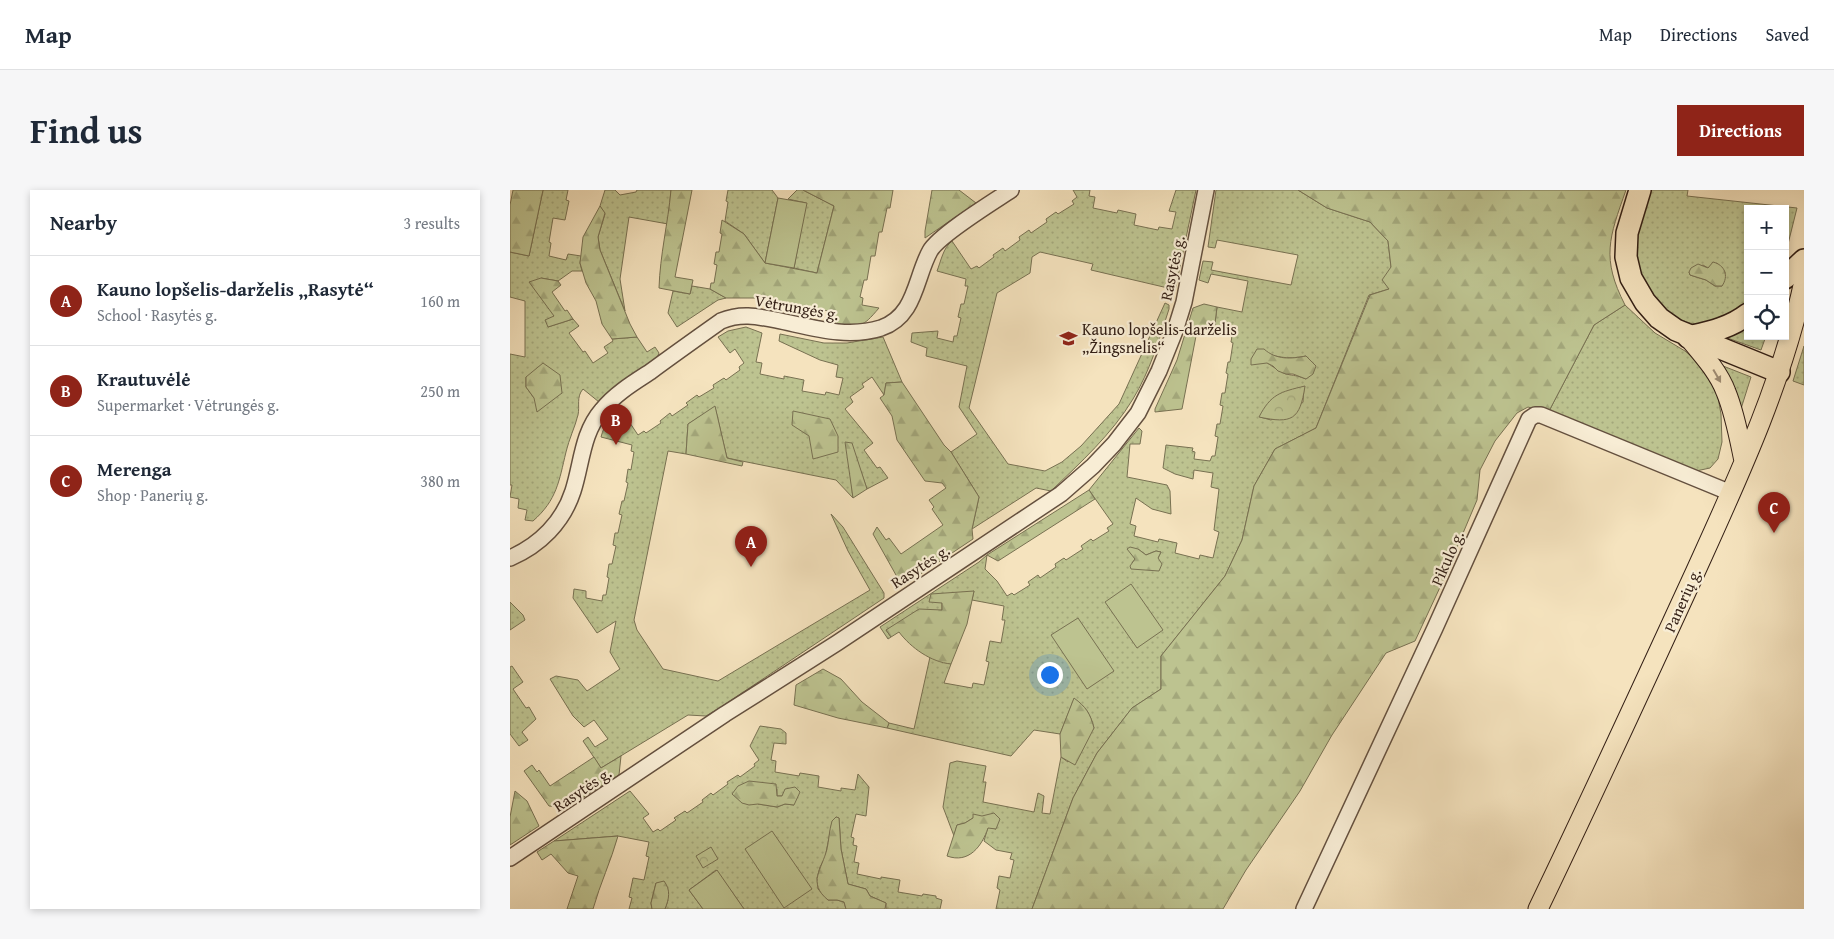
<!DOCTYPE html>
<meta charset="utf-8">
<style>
body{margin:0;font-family:"Gentium Book Plus",serif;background:#f6f6f7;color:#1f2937}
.controls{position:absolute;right:15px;top:15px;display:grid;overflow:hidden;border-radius:0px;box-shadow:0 2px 8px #0003}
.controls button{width:45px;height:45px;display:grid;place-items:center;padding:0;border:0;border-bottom:1px solid #e0e1e3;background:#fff;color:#1f2937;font:25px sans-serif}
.you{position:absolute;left:539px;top:484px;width:18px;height:18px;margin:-12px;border:4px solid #fff;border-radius:50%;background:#1a73e8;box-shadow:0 0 0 8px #1a73e833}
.badge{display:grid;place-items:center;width:32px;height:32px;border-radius:50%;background:#8f2418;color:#fff;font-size:16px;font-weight:700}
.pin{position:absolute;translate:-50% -41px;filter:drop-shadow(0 1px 2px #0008)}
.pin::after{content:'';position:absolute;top:26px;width:18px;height:15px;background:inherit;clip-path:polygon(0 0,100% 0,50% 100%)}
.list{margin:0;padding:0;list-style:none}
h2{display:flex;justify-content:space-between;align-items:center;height:65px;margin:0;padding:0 20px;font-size:21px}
h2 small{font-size:16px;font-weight:400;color:#747a83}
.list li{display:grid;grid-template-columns:32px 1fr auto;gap:15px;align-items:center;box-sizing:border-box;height:90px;padding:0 20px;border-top:1px solid #e0e1e3}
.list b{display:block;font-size:19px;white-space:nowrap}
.list p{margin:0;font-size:16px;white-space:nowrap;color:#747a83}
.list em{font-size:16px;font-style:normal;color:#747a83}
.icon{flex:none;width:28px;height:28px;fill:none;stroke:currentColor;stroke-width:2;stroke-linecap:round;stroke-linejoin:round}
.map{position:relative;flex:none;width:1294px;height:719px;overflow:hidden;border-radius:0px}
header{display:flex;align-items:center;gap:30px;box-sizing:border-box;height:70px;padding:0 25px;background:#fff;border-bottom:1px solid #e0e1e3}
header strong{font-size:24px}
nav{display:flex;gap:28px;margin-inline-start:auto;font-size:18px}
.intro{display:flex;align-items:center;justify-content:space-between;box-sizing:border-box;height:120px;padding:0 30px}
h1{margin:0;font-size:35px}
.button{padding:12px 22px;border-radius:0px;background:#8f2418;color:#fff;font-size:18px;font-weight:700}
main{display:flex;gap:30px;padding:0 30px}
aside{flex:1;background:#fff;border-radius:0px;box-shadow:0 2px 8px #0003}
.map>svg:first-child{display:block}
.grass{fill:url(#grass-dots);stroke:#787152;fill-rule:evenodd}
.forest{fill:url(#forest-firs);stroke:#787152}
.park{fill:url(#park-crowns);stroke:#787152}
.garden{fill:#bdc390;stroke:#787152}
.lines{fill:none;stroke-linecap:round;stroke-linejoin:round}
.minor-casing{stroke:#64503f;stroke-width:18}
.major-casing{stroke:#331f15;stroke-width:21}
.highway-casing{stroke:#331f15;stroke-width:24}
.minor{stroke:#f8edd5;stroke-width:15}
.major{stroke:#f5e3be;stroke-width:19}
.highway{stroke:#f5e3be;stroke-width:21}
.oneway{fill:#9e8b72}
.labels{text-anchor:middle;stroke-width:4.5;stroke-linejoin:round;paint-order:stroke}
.street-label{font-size:16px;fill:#331f15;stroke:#f8edd5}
.poi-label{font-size:16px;fill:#331f15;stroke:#f8edd5;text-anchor:start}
</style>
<header>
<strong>Map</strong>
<nav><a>Map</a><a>Directions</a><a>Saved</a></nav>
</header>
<div class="intro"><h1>Find us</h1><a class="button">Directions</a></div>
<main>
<aside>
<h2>Nearby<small>3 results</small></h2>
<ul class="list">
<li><span class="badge">A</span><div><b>Kauno lopšelis-darželis „Rasytė“</b><p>School · Rasytės g.</p></div><em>160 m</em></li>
<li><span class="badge">B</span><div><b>Krautuvėlė</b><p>Supermarket · Vėtrungės g.</p></div><em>250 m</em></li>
<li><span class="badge">C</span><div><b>Merenga</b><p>Shop · Panerių g.</p></div><em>380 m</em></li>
</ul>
</aside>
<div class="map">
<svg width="1294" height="719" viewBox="0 0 1294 719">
<defs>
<pattern id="grass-dots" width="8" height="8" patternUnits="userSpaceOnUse" patternTransform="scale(1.25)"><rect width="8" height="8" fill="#bdc390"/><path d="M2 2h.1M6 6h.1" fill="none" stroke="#a3a77b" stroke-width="1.8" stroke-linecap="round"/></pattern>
<pattern id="forest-firs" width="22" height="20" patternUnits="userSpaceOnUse" patternTransform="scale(1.25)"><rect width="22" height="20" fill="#bdc390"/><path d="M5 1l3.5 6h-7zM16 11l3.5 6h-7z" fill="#a3a77b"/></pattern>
<pattern id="park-crowns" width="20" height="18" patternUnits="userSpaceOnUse" patternTransform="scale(1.25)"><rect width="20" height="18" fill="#bdc390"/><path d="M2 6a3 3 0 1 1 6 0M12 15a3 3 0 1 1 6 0" fill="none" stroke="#a3a77b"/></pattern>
</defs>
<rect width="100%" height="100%" fill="#f5e3be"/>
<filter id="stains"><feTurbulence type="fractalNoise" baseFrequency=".004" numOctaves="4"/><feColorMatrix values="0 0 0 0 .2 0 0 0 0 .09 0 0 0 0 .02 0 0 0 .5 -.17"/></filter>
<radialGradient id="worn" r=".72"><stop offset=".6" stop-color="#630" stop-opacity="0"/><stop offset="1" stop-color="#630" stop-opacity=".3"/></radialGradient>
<path class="grass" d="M33,0H58L56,10L59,11L55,30L43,28L39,52L41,53L39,66L56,70L58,64L71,66L70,73L72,81H62L48,91L31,88L44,126L38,137L63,129L69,136L59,143L73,162L75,161L83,173L98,163L94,157L103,151L102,149L127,147L137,162L145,157L149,163L147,168L108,194L89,212L73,199C66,207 70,216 68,225C65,237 59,249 56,262C49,291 47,310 23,331L15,330L17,320L8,318L9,309L0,307L2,295H0V164L15,167V111L0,107V62L19,66ZM16,187L52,203L24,208L16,197Z
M95,0H105L110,5L126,2L127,0H161L158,34L119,27L110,89L115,121L90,60L88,47L95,24L90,16Z
M218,0H262L268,8L255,73L234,44L215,31L218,12L216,11Z
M287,0H293L324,16L307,83L284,78L296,13L278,9Z
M563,0H580L579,6L585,7L583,18L607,23L608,20L626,24L624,35L648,40L649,37L662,39L666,22L659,21L666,0H686L665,101L657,102L658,98L581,80L583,74L530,62L522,67L520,83L487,103L459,218L498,274L535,281L552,272L571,256L609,214L655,113L659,115V119C649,150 640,181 623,209C602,244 570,273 541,301L526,298L462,339L469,307L441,262L467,244L449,217L457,176L416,166L417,158L401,152L402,143L428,141L427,148L443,152L444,146H447L451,128L448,127L451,114H454L458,96H455L456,89L427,81C431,71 433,58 442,51L461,79L467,76L469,78L484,67L483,65L493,58L495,61L510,50L509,47L519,40L521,43L537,32L536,29L546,22L548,24L564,14L562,11L567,7Z
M706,0H788L817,18L860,32L878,51L881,77L879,99L859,105L806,238L765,259L744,296L732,350L715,386L651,466V499L622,518L587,563L563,608L522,719H486L490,700L487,698L489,686L500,688L504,670L500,669L502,663L486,660L474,651L478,637L486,639L463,628L455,633L447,635L444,646L433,617L440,573L447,571L476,576L473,592H476L473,612L524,622L528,603L534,606L532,623L540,624L551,567L558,572L584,538C580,523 576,517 564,509L550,544L524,540L501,566L377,538L379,533L404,539L420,467L441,474L434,493L462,498L463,493L474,495L479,472L476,471L480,451L491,453L495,430H492L494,416L462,410L464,401L432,413V420L376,440L381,447L378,449L370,437L469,372L477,365L475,379L487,391L497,406L502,403L504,405L520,395L518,392L528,385L530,388L546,377L545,374L554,368L556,370L573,359L571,356L581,349L583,351L599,341L597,338L603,334L579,300L629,238L632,241L630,254H620L617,287L657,295L660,301L661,324L642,319L626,308L620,334L626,336L624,346L648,352L649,349L667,353L665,363L689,369L690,365L703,368L709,342L704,340L709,299L701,297L703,283L684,280L683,289L665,284L653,278L656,255L683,258L682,261L685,262L684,269L700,271L702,266H705L708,247L705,246L707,234H710L713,216L710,215L712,203H715L718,184L716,183L718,172H720L723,153L721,152L722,146L704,143L707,117L732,122L738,91L701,84L698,93L689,90L693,71L703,72L701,80L781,95L788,65L707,50L705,58L698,57ZM747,160C765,167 777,170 796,166V189C786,185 785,186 776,184C771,183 750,168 745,164ZM794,197L793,212L761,230L750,227ZM628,359L636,365L646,361L651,362L648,368L622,373L625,369L624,366Z
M1138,0H1178L1177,6L1287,18L1275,66V19H1238V117C1227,122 1206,135 1195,135C1162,136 1127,100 1123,67C1121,45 1132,21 1138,0ZM1207,73L1215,82L1212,96H1205L1196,90L1180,85L1179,82L1193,75L1198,78Z
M182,96L200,99L216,108L208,110L167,137L158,123L163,101L180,104Z
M1115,115L1145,143L1175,161L1196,179L1207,202L1211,224L1212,252L1208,269L1200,278L1186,281L1038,223L1084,135Z
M1238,132V146H1256L1251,160L1209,145Z
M236,137L252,143L246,172L252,173L250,184L274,189V186L294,190L292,201L315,205L316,202L329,205L333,188L326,187L328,175L310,170L269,151L270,144L314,153H337L373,147L392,192L376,193L374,205L362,187L352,194L354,197L340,207L343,212L335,219L363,253L354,260L367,278L370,277L378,288L357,299L341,253L340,281L343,308L326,290L217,268L205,217L178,234L176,264L158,261L124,430L127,440L153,479L208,491L360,400L338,361L321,324L333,337L374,403V408L211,517L196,526L178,525L91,578L73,551L78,547L85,557L98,549L84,530L74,537L63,526L40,489L46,486L68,490L77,501L110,479L100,462L106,431L87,443L63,408L64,399L76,401V408L92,411L93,405H96L99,388L97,387L99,374H102L106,356L103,355L105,343H108L112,325L109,324L112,311H114L118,293L116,292L118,279L121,280L124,262L121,261L122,255L91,247C94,235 101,226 110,218L128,245L134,241L136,243L151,233L150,231L160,223L162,226L178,215L176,213L187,205L189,207L204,198L203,195L214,188L216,190L230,180L229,177L234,173L225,159L220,163L208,147L218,141Z
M1294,156V195L1283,191Z
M1208,174L1241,187L1230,222Z
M0,412L13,425L15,430L0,440Z
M2,476L13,492L3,499L16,518L19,517L26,529L12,542L18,550L9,556L0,544V477Z
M250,536L271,539L276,543V554L264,553L261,570L266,571L265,582L289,586L290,583L309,586L308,597L331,601V598L345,600L348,584L359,597L356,626L346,624L341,647L344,648L343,655L347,656L344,672L349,673L347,684L371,689V687L390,690L388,702L412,706L413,704L426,706V708L432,710L430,719H376V713L360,706L356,699L338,694L331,659L329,628L326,627L322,632L315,668L310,677L307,688L308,699L318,710H327L334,712L336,719H234L206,680L179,700L193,719H155L158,710L146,693L141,713L142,719H119L122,708L119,707L123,688L134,690L139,667L136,666L139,652L108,646L44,651L120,601L139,624L133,628L143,642L148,639L150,641L166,630L164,628L175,621L177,623L193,612L192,610L201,603L203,605L218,594L217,592L228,585L230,587L245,576L244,574L249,570L240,556ZM267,599V606H272L284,615L275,614L267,617L248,614Z"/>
<path class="forest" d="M3,0H33L19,66L0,62V15Z
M161,0H182L165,87L183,90L180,104L149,98C150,65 158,33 161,0Z
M293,0H383L380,18H377L372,42H369L365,66H361L357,90H354L350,107L353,108L352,115L369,118C351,139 352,136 325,134L318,121L253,108H216L200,99L201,93H204L207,75L204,74L206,62H209L212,44L210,43L212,30L234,44L255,73L307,83L324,16Z
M422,0H449L466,13L415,48V41Z
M788,0H1116C1099,48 1091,68 1115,115L1084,135L1038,223L1018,217L1007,223L985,251L970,280L967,310L932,393L905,451L876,463L822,545L790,601L736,680L713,719H522L563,608L587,563L622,518L651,499V466L715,386L732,350L744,296L765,259L806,238L860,105L879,99L872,90L881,77L878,51L860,32L817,18Z
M90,16L95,23L88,47L90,60L120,134L127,147L102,149L92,134L86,111L76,93L70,73L73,47Z
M1203,72C1215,75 1219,86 1212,96H1205L1196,90L1180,85L1179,82L1181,78L1188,74L1198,78Z
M31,88L48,91L51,95L42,102L55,121L57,120L63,129L38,137L35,130L44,126L19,92Z
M694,114L707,117L705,133L692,138L686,146L672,219L645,222V219L667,170L683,118Z
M747,159H754C766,170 781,169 796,166L806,176L803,184L796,189L783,184H776L768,181L763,176L757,173L741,175V169Z
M33,173L50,185L52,203L27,222L24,208L16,197V187Z
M392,192L434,255L441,262L469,307L462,339L463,349L394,395L391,394L363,344L367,337L376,350L379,348L391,364L433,335L422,319L424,317L419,310L436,298L432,293L415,291L387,250L382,226L370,208L374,205L376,193Z
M205,216L217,268L233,272L232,276L176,264L178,234Z
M283,221L320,229L328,246V262L303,269L299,246L282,235Z
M335,252L342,253L357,299L343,308Z
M579,300L585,309L488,371L477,365Z
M620,357L628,359L636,365L646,361L651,362L648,368L652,374L649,381L621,379L620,376L625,369L617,359Z
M464,401L457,434L441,474C421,472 401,458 389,442L381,447L376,440L409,419L432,420V413L419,412L421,404Z
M313,479L331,489L352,512L379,533L377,538L328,528L284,515L286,495Z
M564,508C576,517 580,523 584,538L565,575L551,567L550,544Z
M111,566L109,585L56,618L39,616L14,581L22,575L27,582L29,580L40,596L84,567L91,578Z
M239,591L266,594L267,606H272L275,599L285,597L290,602L284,615L275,614L267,617L248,614L239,615L232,613L222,604L228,596Z
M5,601L17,611L29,636L0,655V627Z
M484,623L490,629L486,639L478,638C472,656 459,674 437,666L447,635L455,633L463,628V624L472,626Z
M326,627L329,628L331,659L338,694L356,699L360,706L376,713L375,719H336L334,712L327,710H318C297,693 312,679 317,659C319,650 319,641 322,631Z
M108,646C101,671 90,694 83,719H57L68,686L58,683L41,664L32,670L27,662L44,651Z
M154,691C161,700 159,709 155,719H142L141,713L146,693Z"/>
<path class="park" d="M795,196C790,230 782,234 749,227C761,204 770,202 795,196Z
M201,657L208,669L193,678L186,666Z"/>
<path class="garden" d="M268,8L297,13L284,78L255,73Z
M621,394L653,440L627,458L595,412Z
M568,428L604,481L577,499L541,445Z
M262,641L302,699L274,718L235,659Z
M207,680L234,719H193L179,700Z"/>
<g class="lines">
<defs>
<path id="minor" d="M0,368C30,355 53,332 63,301C72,273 72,243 92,220C105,204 123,193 140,182C163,165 187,148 211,131C230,123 246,126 266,130C301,137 336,149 371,138C406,126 405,88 420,61C429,45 483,12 501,0
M0,668L215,524L327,453L551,304L583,276L604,254L628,223L649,181L665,141L674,112L696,0
M794,719L925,438L1019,229L1025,225H1031L1221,303"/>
<path id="major" d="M1178,147C1192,164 1208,181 1216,202C1225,224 1229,247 1234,271
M1028,719C1081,609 1132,498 1183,387C1226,292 1272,195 1294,91"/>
<path id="highway" d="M1130,0L1117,43L1116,67L1121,88L1135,112L1149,128L1166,140L1269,182
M1275,88L1294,70
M1178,147C1200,142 1220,138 1238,124"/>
</defs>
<use href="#minor" class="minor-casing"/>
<use href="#major" class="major-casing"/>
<use href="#highway" class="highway-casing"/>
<use href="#minor" class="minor"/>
<use href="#major" class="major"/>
<use href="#highway" class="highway"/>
</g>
<defs><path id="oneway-solid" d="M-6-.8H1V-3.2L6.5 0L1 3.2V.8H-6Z" transform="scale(1.25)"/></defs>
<use class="oneway" href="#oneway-solid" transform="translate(1207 186) rotate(60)"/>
<defs>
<symbol id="school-bare" viewBox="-9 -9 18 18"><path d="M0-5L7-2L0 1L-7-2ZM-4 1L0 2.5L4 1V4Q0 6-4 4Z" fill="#8f2418" stroke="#f8edd5" stroke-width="2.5" paint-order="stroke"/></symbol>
</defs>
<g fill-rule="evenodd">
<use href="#school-bare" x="546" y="136" width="25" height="25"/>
</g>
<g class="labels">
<g class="street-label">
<text transform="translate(662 78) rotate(-78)" y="6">Rasytės g.</text>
<text transform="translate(287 117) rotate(10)" y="6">Vėtrungės g.</text>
<text transform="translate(937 368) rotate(-66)" y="6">Pikulo g.</text>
<text transform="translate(410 376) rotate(-33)" y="6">Rasytės g.</text>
<text transform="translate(1172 410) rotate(-66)" y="6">Panerių g.</text>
<text transform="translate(72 599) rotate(-34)" y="6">Rasytės g.</text>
</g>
<g class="poi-label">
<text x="572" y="145">Kauno lopšelis-darželis<tspan x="572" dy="18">„Žingsnelis“</tspan></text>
</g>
</g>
<rect width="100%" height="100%" filter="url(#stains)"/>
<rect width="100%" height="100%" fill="url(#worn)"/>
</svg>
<div class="controls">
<button>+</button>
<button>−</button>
<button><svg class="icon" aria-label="locate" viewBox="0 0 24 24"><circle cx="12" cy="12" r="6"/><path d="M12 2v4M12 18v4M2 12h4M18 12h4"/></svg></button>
</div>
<div class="you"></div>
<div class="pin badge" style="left:241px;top:377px">A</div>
<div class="pin badge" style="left:106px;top:255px">B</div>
<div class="pin badge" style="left:1264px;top:343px">C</div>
</div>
</main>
